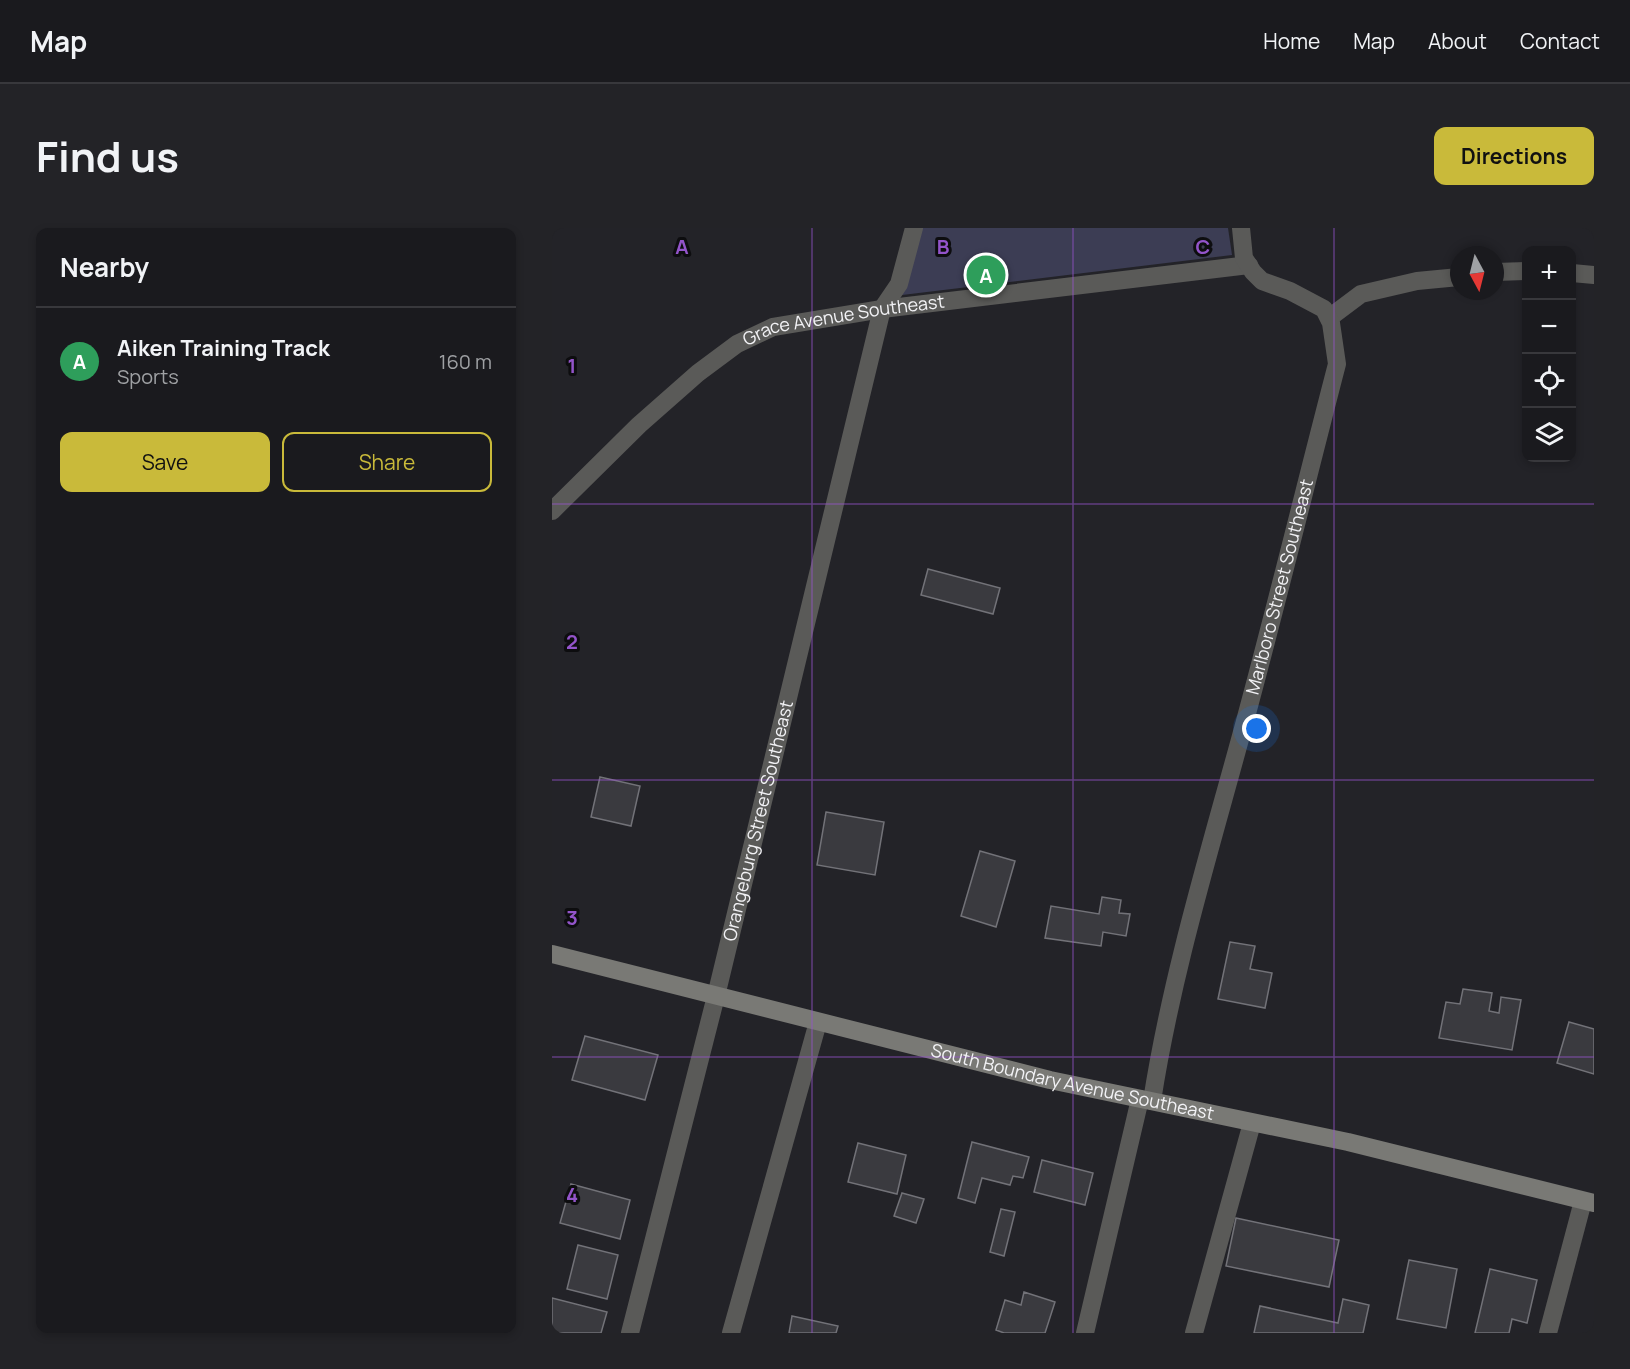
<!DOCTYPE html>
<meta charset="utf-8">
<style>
body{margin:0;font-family:Manrope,sans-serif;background:#232327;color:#f1f3f6}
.controls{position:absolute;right:18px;top:18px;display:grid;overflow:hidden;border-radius:12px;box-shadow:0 3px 9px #0003}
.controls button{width:54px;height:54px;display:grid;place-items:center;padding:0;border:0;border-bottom:2px solid #38383c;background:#1a1a1e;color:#f1f3f6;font:30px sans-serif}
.compass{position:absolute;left:898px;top:18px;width:54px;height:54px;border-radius:50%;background:#1a1a1e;box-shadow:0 3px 9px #0003;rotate:173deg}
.you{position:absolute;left:705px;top:501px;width:21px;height:21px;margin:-15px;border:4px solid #fff;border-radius:50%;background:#1a73e8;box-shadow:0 0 0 9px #1a73e833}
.badge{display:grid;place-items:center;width:39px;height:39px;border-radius:50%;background:#c9ba3a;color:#fff;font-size:20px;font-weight:700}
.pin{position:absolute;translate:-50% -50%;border:3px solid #fff;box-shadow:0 2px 6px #0006}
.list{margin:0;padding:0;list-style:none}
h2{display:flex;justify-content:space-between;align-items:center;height:78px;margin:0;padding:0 24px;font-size:26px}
h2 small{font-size:20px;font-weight:400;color:#9fa1a4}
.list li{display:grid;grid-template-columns:39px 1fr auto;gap:18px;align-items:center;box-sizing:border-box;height:108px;padding:0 24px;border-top:2px solid #38383c}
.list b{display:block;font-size:22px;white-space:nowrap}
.list p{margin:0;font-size:20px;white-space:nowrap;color:#9fa1a4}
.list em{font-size:20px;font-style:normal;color:#9fa1a4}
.actions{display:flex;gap:12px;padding:18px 24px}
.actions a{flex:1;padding:14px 0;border:2px solid #c9ba3a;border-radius:12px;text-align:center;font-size:21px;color:#c9ba3a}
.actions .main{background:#c9ba3a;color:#111}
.icon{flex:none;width:33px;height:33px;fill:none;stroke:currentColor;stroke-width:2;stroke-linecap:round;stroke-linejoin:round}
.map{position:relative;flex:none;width:1042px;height:1105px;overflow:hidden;border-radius:12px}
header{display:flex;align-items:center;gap:36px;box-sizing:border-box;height:84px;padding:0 30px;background:#1a1a1e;border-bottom:2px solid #38383c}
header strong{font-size:28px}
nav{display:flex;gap:33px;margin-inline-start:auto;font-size:21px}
.intro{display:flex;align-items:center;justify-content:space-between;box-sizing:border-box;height:144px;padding:0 36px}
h1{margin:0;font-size:42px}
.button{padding:15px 27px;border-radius:12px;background:#c9ba3a;color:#111;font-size:21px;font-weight:700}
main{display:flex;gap:36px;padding:0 36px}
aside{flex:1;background:#1a1a1e;border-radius:12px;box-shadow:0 3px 9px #0003}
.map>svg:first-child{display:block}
.garden{fill:#3c3d54}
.building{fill:#3a3a3f;stroke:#727278;stroke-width:1.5}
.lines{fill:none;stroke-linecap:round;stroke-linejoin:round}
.street{stroke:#5a5a58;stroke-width:18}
.secondary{stroke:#797975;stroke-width:18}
.grid{fill:none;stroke:#9354ca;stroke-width:1.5;stroke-opacity:0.55}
.labels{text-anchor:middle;stroke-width:6;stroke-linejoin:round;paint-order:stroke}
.street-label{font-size:18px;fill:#f2f2f5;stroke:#0d0d0f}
.grid-label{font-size:20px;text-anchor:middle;font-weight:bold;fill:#9354ca;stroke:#0d0d0f;stroke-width:6;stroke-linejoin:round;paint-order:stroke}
</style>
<header>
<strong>Map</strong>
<nav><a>Home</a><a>Map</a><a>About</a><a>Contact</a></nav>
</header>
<div class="intro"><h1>Find us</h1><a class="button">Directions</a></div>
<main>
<aside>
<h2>Nearby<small></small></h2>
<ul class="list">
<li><span class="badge" style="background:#2e9e5b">A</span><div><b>Aiken Training Track</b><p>Sports</p></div><em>160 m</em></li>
</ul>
<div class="actions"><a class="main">Save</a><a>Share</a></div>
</aside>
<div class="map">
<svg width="1042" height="1105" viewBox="0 0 1042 1105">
<rect width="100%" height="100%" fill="#232328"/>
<path class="garden" d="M362,0H676L680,27L350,67Z"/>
<path class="building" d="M376,341L448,360L441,386L369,367Z
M48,549L88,558L79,598L39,589Z
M274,584L332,594L323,647L265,637Z
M428,623L463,633L444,699L409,688Z
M550,669L569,672L567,685L578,686L574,708L551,704L549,718L493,710L499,678L547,686Z
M678,714L703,718L698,741L720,745L713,780L666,771Z
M911,761L940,765L937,783L947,785L949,769L969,772L960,822L887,810L894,774L908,776Z
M1017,794L1042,801V846L1005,835Z
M33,808L106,827L93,872L20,852Z
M420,914L477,929L471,950L461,948L458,957L430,950L423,975L406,970Z
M306,915L354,927L345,966L296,954Z
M490,932L541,945L533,977L482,964Z
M19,956L78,972L68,1011L8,995Z
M350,965L372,971L364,995L342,988Z
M449,981L463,984L452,1028L438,1024Z
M684,990L787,1012L777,1059L674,1038Z
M26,1017L66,1027L55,1071L15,1061Z
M857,1032L905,1041L894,1100L845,1091Z
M938,1041L985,1052L975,1095L960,1091L957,1105H923Z
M472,1064L503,1074L493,1105H452L444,1102L453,1072L469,1077Z
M0,1070L55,1084L49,1105H0Z
M791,1071L817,1077L811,1105H702L708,1078L786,1095Z
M240,1088L286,1098L284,1105H237Z"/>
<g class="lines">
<g class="street">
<path d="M943,44L975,43"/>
<path d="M1020,45L1042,47"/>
<path d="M777,90L809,66L865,53L907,49"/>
<path id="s1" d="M0,283L87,197L146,145L185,116L221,99L330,81L697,37"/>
<path id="s2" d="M600,873C620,744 659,619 693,493C725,375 754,255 785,136L779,95L772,81L738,63L710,53L701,44L692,30L689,0"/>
<path id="s3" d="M78,1105L164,768L330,81L347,56L362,0"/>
<path d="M179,1105L266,794"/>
<path d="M533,1105L588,871"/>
<path d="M642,1105L700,895"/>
<path d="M996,1105L1031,973"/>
</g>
<path class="secondary" id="s4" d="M0,726L498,852L796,914L1042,975"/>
</g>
<path class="grid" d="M260,0V1105M521,0V1105M782,0V1105M0,276H1042M0,552H1042M0,829H1042"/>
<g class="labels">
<g class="street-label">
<text dy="6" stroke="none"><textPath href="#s1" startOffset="360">Grace Avenue Southeast</textPath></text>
<text dy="6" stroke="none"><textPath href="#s2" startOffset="530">Marlboro Street Southeast</textPath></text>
<text dy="6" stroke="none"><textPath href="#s3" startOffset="528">Orangeburg Street Southeast</textPath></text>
<text dy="6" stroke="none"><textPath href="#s4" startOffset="536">South Boundary Avenue Southeast</textPath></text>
</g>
</g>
<g class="grid-label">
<text x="130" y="26">A</text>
<text x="391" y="26">B</text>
<text x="651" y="26">C</text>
<text x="20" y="145">1</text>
<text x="20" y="421">2</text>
<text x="20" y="697">3</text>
<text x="20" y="974">4</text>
</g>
</svg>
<div class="controls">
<button>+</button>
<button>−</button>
<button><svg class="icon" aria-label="locate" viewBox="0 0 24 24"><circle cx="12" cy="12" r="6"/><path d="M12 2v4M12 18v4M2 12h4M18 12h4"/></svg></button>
<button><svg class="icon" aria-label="layers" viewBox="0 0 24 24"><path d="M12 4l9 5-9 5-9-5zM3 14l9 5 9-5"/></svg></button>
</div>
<svg class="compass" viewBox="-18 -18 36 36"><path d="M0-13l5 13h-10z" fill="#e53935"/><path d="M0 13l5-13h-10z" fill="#9fa1a4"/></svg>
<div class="you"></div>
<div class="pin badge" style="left:434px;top:47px;background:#2e9e5b">A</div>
</div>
</main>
